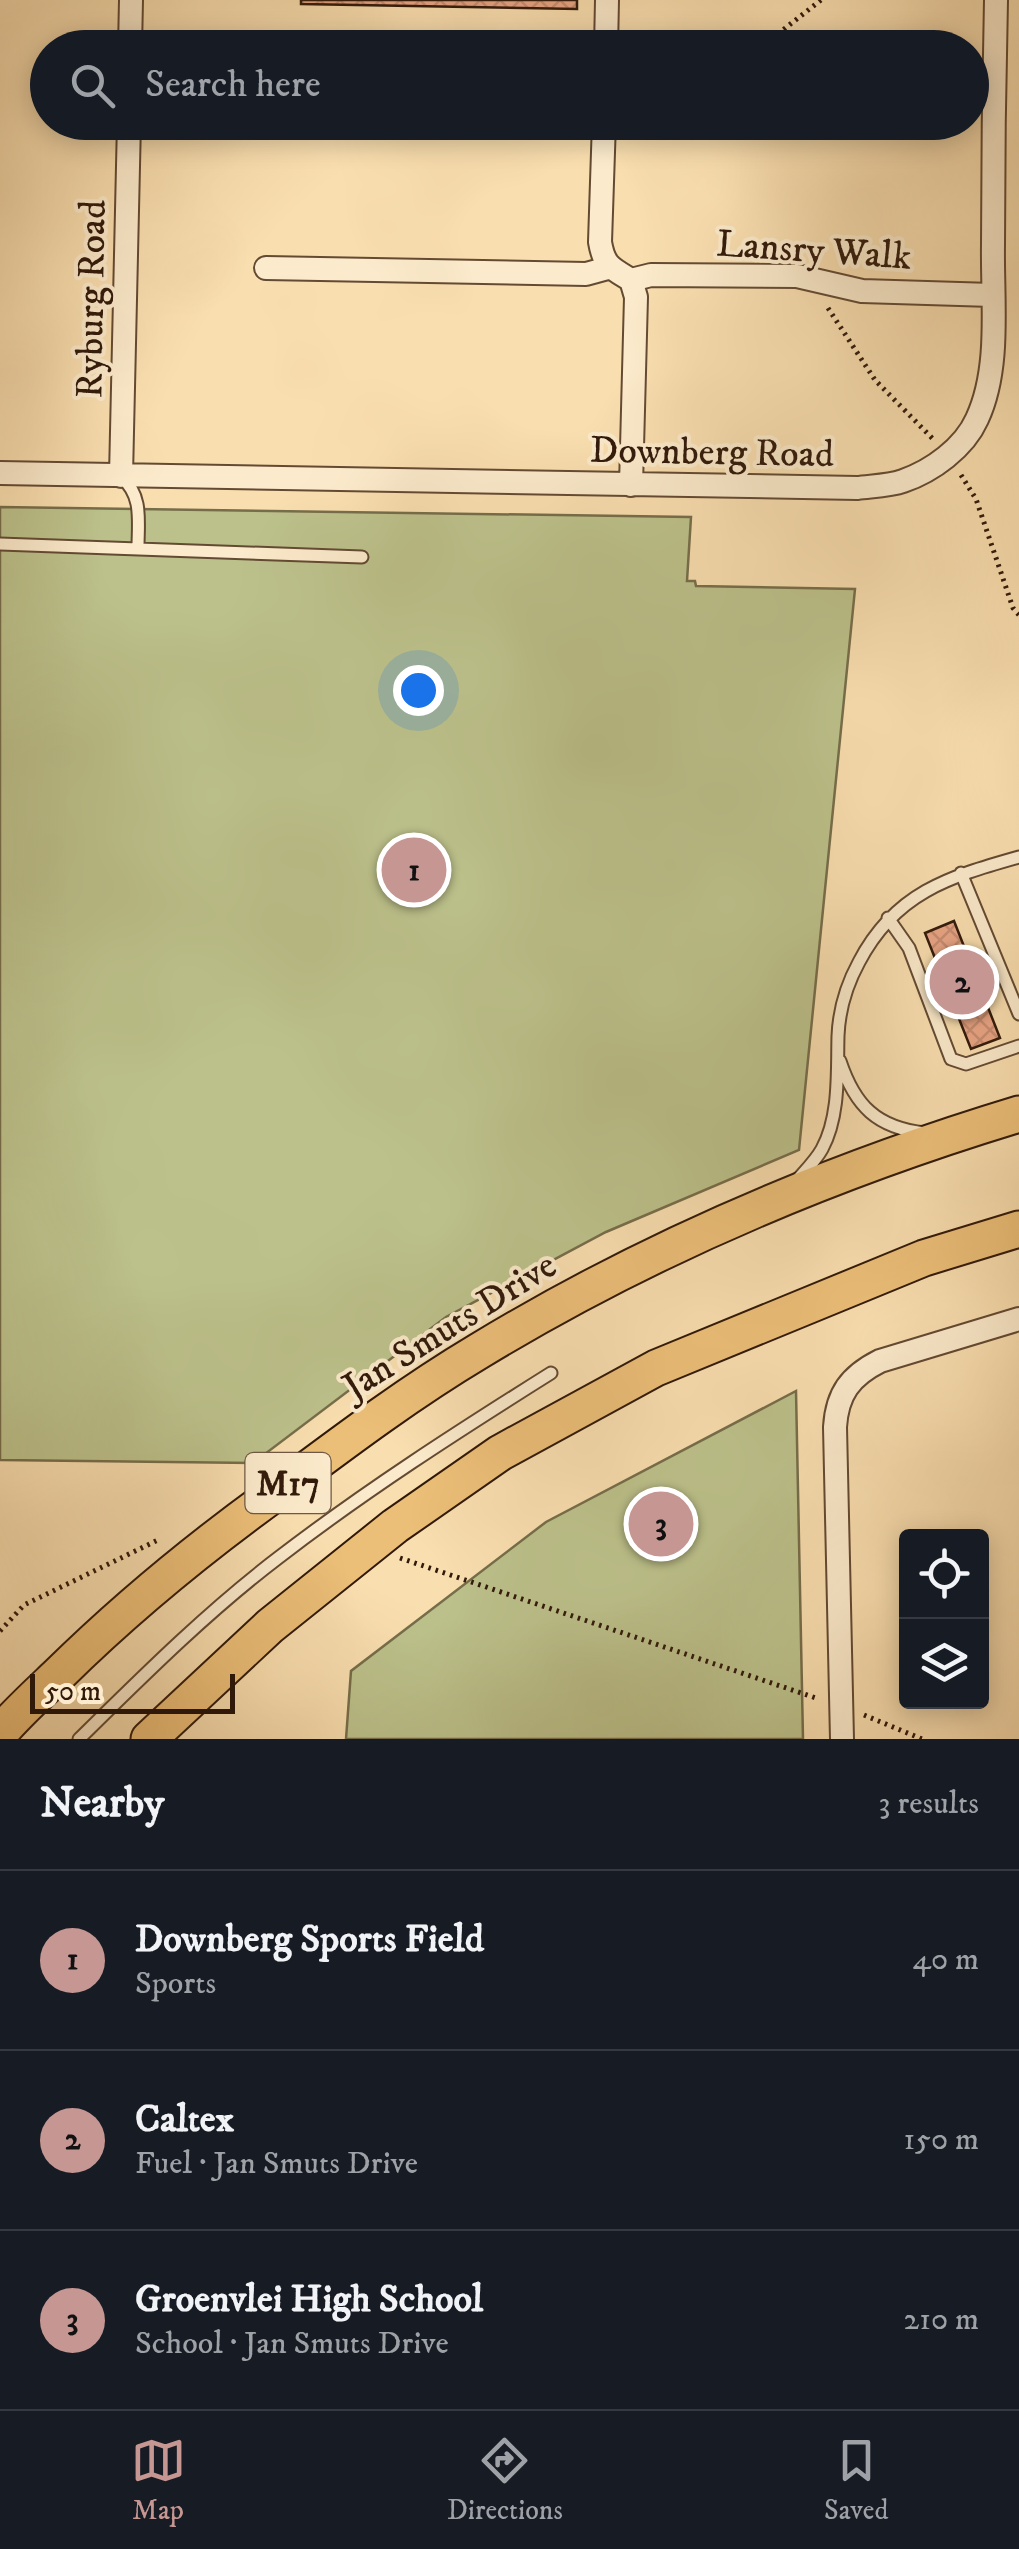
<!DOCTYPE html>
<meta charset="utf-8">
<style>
body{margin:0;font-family:"IM FELL DW Pica",serif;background:#242831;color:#f1f3f6}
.controls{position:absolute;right:30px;bottom:30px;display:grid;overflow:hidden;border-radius:10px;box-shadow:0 5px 25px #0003}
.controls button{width:90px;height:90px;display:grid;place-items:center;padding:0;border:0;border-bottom:2px solid #363941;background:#171b24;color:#f1f3f6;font:50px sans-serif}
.scale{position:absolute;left:30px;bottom:25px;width:205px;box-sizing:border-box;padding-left:10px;border:5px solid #31190a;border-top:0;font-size:28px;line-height:35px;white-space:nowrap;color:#31190a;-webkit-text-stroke:8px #fbeacb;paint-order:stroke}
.you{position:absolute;left:418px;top:690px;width:35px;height:35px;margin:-25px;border:8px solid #fff;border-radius:50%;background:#1a73e8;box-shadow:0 0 0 15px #1a73e833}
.badge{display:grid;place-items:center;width:65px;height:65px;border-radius:50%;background:#c59692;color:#111;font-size:32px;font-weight:700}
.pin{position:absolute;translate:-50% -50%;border:5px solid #fff;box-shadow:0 2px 10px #0006}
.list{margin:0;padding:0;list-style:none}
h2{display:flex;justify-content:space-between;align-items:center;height:130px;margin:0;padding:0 40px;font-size:42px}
h2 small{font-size:32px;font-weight:400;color:#9ea1a6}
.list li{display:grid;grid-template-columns:65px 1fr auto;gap:30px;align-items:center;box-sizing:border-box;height:180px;padding:0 40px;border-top:2px solid #363941}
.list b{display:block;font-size:38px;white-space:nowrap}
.list p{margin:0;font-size:32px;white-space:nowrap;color:#9ea1a6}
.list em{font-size:32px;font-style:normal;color:#9ea1a6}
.icon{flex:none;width:55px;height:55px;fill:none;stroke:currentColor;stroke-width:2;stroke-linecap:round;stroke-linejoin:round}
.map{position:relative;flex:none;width:1019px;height:1739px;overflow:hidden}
.search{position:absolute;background:#171b24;box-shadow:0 5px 25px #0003;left:30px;right:30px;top:30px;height:110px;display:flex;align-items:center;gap:25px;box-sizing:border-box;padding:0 35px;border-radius:55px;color:#9ea1a6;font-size:38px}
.sheet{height:670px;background:#171b24}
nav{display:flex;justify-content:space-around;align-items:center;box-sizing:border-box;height:140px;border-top:2px solid #363941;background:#171b24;font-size:28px;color:#9ea1a6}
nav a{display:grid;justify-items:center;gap:5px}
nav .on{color:#c59692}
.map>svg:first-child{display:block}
.garden{fill:#bcc18b;stroke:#766d4a;stroke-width:2.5}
.building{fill:url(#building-cross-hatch);stroke:#31190a;stroke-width:2.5}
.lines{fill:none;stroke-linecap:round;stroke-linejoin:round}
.service-casing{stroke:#634a33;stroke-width:15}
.minor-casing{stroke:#634a33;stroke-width:26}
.primary-casing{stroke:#31190a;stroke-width:39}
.path{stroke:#31190a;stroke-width:5;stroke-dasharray:2.5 5;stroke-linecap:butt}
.service{stroke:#fbeacb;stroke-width:11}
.minor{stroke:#fbeacb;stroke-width:22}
.primary{stroke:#ecbf78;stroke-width:35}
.labels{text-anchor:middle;stroke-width:8;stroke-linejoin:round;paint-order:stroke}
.shield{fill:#fbeacb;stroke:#6e5844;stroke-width:2.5}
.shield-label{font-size:35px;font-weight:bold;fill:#31190a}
.street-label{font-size:38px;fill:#31190a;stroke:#fbeacb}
</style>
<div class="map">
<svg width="1019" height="1739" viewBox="0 0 1019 1739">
<defs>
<pattern id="building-cross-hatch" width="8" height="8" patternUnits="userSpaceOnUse" patternTransform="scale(2.5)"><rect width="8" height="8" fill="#e9a585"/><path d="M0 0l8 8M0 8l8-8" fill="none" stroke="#c88d72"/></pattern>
</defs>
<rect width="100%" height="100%" fill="#f9deaf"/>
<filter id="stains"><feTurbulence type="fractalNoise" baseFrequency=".002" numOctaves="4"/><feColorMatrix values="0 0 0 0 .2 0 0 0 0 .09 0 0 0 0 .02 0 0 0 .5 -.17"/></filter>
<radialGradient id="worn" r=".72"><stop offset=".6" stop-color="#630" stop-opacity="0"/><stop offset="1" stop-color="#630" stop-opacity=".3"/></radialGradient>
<path class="garden" d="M0,507L691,517L687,581H695L696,586L855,589L799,1150L606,1232L446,1317L253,1463L0,1460Z
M796,1391L803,1739H346L351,1671L546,1522Z"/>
<path class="building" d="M301,0H577V9L301,4Z
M954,921L1000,1038L971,1049L925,933Z"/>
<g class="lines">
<defs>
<path id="service" d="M122,478C143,496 138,521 138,548
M0,544L362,557
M961,873L1019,1014
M888,918L909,948L951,1059L966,1064L1019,1046
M840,1061C855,1106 877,1128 925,1133
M798,1179C806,1170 816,1160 822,1149C840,1116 837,1072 838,1036C839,1011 847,984 859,962C895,893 948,877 1019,857
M79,1739C142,1677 207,1612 278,1558C365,1491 457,1432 551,1373"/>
<path id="minor" d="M130,48L131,0
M606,48L607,0
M604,122L600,242C604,266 611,268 631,280L636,297L631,485
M266,268L586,274L608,268
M631,280L651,275L797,276L862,291L992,295
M0,473L857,488C872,486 889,486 903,481C932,471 964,448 977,419C1001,368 992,300 993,245C993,163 994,82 996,0
M121,476L129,122
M842,1739L835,1427C837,1394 850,1376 880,1361L1019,1319"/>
<path id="primary" d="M0,1733C18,1712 39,1693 59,1674C126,1608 198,1549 274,1494C341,1444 407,1394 479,1351C647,1249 831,1171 1019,1114
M149,1739L270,1626L395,1526L500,1453L656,1368L924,1258L1019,1229"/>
</defs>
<use href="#service" class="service-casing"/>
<use href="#minor" class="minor-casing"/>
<use href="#primary" class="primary-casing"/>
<path class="path" d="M760,48L821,0
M828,308L875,380L933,439
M961,475L976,499L1013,608L1019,615
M400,1558L816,1698
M0,1631L24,1605L160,1539
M864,1715L922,1739"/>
<use href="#service" class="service"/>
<use href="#minor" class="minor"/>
<use href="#primary" class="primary"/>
</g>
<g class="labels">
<rect class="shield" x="245.5" y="1453" width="85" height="60" rx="8"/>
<g class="shield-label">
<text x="288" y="1495">M17</text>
</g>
<g class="street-label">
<text transform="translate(814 249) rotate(4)" y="13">Lansry Walk</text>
<text transform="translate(90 299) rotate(-89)" y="13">Ryburg Road</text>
<text transform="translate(712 451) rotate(1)" y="13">Downberg Road</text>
<text transform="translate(449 1325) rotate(-32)" y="13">Jan Smuts Drive</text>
</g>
</g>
<rect width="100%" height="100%" filter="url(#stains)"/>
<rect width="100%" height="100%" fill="url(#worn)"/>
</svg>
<div class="controls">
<button><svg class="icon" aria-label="locate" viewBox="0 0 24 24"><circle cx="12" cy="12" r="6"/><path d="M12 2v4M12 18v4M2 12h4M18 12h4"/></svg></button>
<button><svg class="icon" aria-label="layers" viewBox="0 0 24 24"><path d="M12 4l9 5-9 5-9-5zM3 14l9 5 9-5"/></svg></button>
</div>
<div class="scale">50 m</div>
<div class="you"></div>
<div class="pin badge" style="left:414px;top:870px">1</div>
<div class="pin badge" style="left:962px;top:982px">2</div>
<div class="pin badge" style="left:661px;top:1524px">3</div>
<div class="search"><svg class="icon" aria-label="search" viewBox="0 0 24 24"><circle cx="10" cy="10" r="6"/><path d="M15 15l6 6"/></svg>Search here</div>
</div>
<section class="sheet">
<h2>Nearby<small>3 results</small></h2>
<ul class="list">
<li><span class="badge">1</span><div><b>Downberg Sports Field</b><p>Sports</p></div><em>40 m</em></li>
<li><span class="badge">2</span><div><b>Caltex</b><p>Fuel · Jan Smuts Drive</p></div><em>150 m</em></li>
<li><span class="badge">3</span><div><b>Groenvlei High School</b><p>School · Jan Smuts Drive</p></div><em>210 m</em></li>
</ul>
</section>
<nav>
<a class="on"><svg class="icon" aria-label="map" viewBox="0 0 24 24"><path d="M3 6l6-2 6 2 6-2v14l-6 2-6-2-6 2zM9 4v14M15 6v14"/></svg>Map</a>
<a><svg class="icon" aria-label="directions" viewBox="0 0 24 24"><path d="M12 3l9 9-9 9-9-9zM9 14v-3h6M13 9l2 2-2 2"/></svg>Directions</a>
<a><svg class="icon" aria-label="saved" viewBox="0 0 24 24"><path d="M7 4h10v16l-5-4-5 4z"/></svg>Saved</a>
</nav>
